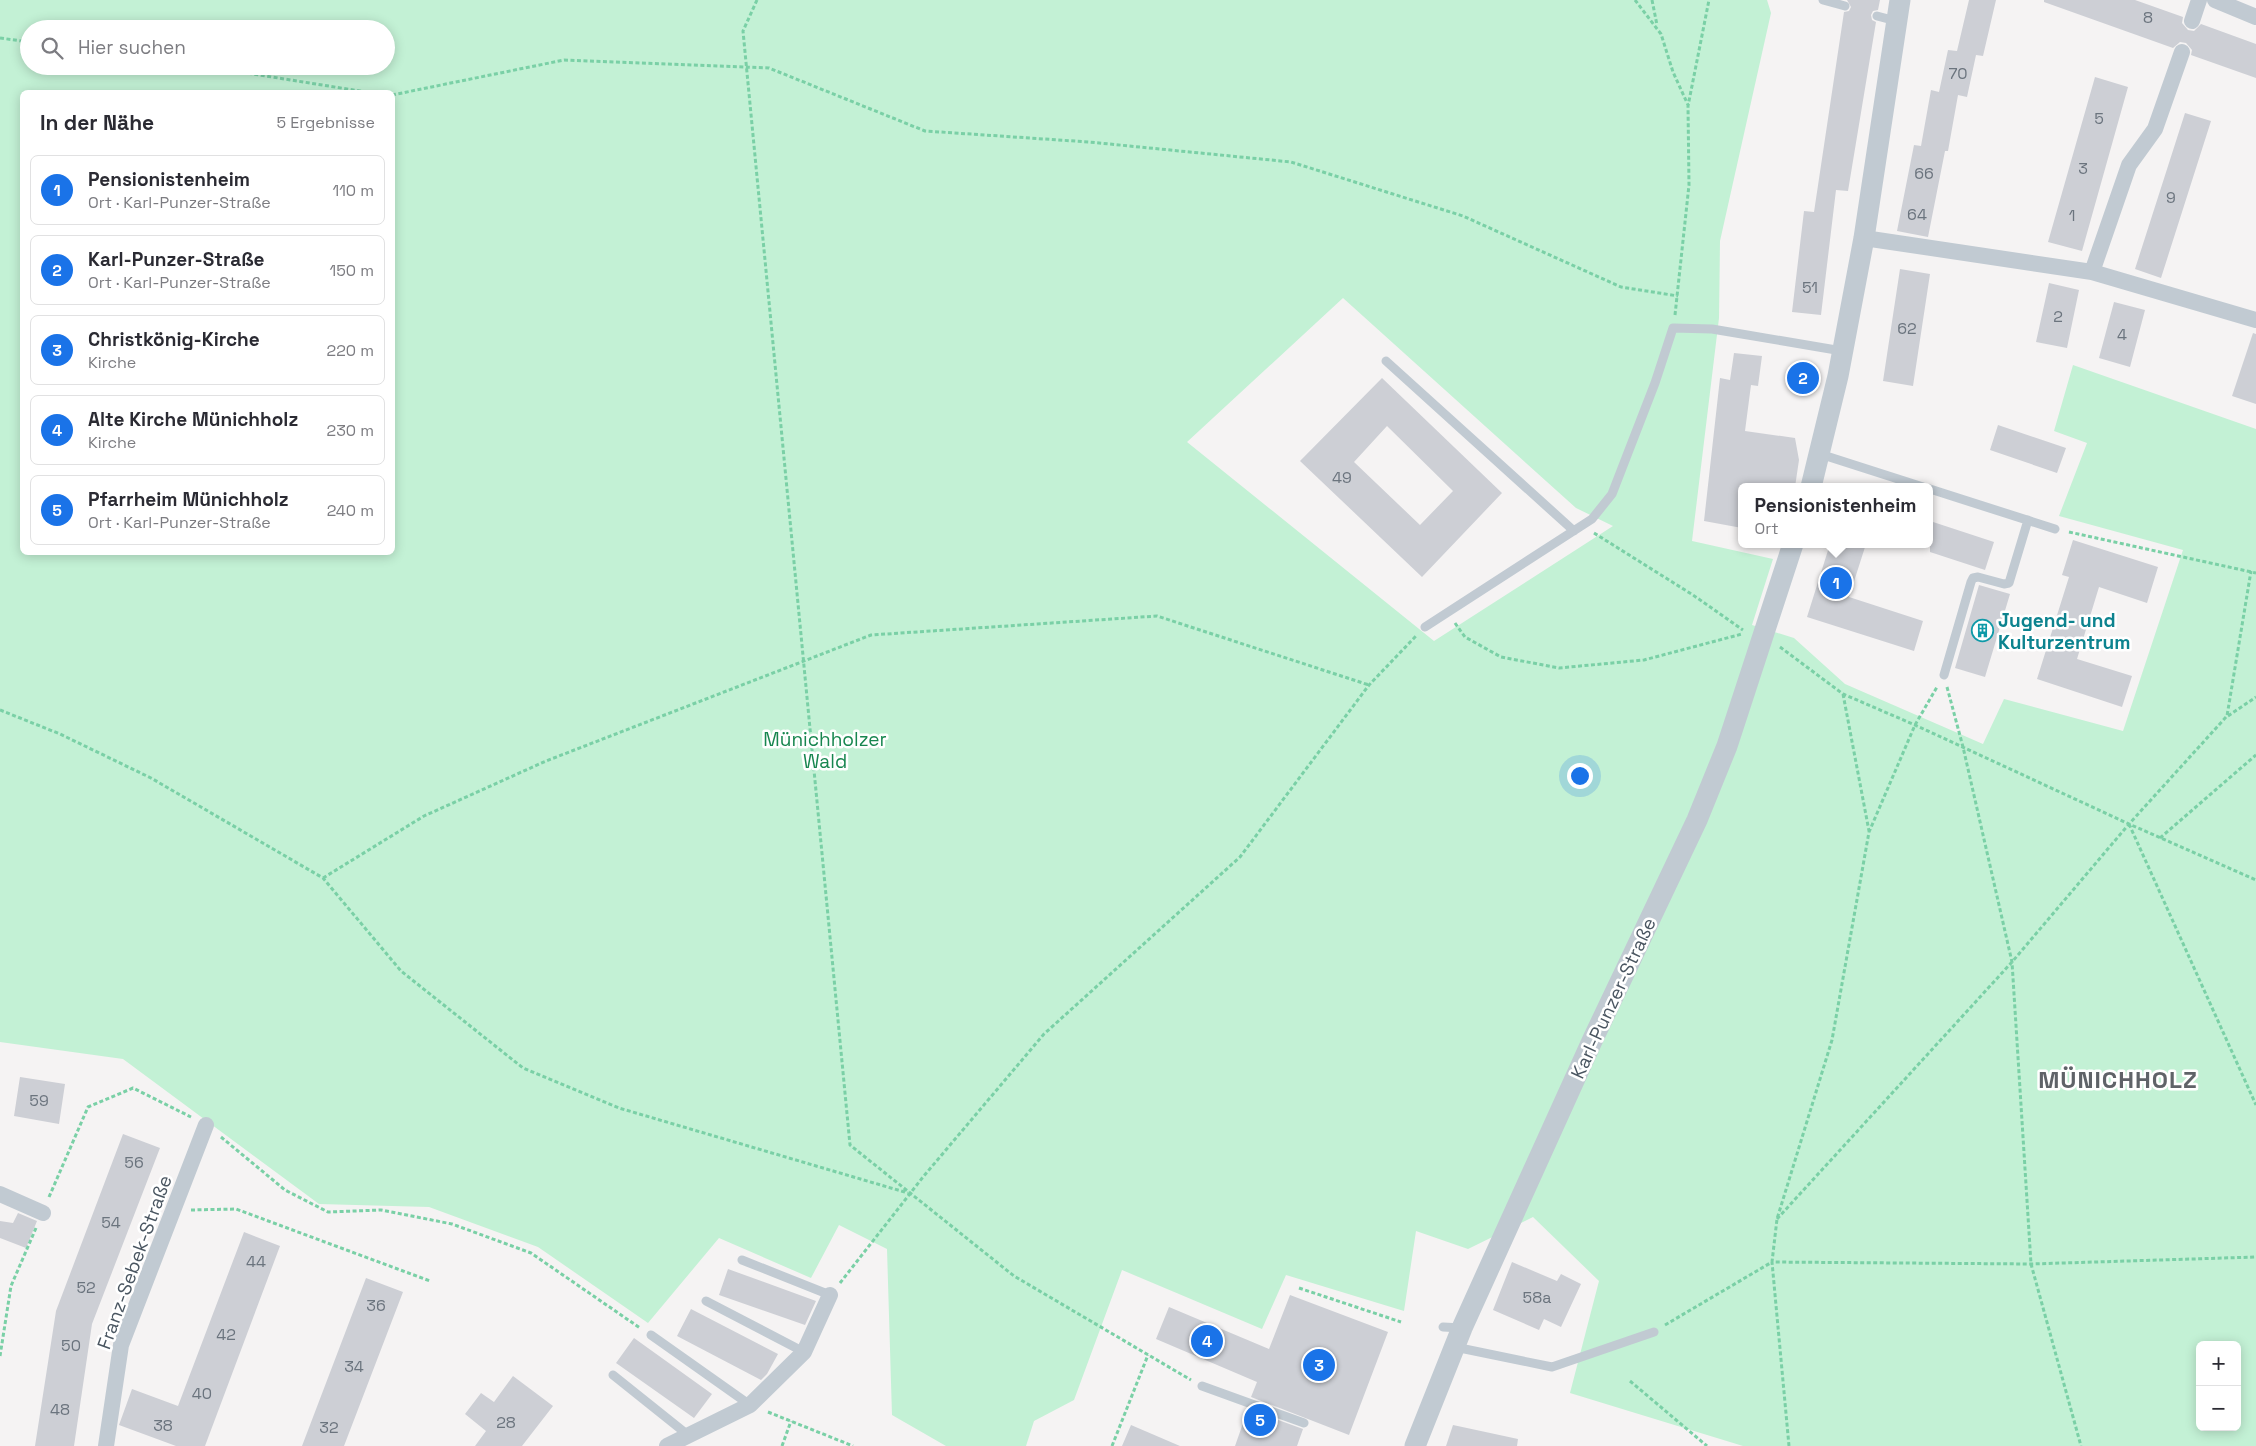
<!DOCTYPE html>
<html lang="de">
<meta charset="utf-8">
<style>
body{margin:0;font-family:"Space Grotesk",sans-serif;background:#f2f2f3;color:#2b2b33}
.controls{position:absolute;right:15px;bottom:15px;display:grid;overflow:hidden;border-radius:8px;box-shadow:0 2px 12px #0003}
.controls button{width:45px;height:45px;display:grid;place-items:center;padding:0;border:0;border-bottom:1px solid #e1e1e2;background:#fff;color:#2b2b33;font:25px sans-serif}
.you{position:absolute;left:1579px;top:775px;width:18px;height:18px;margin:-12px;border:4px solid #fff;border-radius:50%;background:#1a73e8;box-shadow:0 0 0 8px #1a73e833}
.badge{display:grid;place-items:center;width:32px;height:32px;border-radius:50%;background:#1a73e8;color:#fff;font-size:16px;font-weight:700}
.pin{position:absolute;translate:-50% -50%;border:2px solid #fff;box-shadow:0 1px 5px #0006}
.popup{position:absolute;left:1738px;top:483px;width:195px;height:65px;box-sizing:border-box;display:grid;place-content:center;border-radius:8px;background:#fff;filter:drop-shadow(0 1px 4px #0005);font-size:16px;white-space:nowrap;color:#7c7c81}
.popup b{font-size:19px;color:#2b2b33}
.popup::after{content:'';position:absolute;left:50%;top:100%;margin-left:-10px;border:10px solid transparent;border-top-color:#fff}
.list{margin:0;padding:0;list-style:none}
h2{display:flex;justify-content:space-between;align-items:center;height:65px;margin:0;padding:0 20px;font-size:21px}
h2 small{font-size:16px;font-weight:400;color:#7c7c81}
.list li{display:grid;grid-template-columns:32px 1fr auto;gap:15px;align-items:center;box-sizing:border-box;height:70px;margin:0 10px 10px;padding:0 10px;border:1px solid #e1e1e2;border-radius:8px}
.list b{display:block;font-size:19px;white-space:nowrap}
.list p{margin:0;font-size:16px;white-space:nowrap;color:#7c7c81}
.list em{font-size:16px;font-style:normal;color:#7c7c81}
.icon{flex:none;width:28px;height:28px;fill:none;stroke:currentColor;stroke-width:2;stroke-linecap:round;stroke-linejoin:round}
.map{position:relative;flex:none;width:2256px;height:1446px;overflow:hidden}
.search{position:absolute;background:#fff;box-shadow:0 2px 12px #0003;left:20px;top:20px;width:375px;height:55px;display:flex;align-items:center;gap:12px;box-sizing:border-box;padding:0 18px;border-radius:28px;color:#7c7c81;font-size:19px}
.panel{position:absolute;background:#fff;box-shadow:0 2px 12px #0003;left:20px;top:90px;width:375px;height:465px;border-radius:8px}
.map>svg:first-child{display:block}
.green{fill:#c3f1d5;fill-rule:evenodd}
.building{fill:#cdcfd5;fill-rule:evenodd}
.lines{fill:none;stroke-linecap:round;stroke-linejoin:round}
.path{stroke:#7ad0a6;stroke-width:3;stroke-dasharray:4 2.5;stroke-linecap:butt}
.service{stroke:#c1cad2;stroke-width:9}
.minor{stroke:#c1cad2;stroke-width:16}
.tertiary{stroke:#c1cad2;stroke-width:21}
.labels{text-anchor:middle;stroke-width:5;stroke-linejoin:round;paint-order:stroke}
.number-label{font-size:16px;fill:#6b747e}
.culture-label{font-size:19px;font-weight:bold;fill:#0d838f;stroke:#fff;text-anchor:start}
.park-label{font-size:19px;fill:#17864f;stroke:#fff}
.street-label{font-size:19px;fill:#4a5661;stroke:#fff}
.district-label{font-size:24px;font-weight:bold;letter-spacing:1px;fill:#5f6368;stroke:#fff}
</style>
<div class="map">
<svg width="2256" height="1446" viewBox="0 0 2256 1446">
<rect width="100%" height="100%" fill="#f5f3f3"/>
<path class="green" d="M0,0H1767L1771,13L1720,241L1719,318L1692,541L1773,559L1752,625L1794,638L1845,684L1983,744L2004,699L2123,731L2183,550L2059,516L2087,443L2054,431L2073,365L2256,429V1446H1743L1570,1393L1599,1281L1533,1217L1468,1249L1416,1231L1404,1311L1286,1275L1262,1329L1122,1270L1074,1400L1034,1421L1026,1446H946L892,1415L887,1249L839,1225L811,1278L719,1238L648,1323L538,1247L429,1207L319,1204L123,1059L0,1042ZM29,29H386V66H29ZM22,92H392V552H22ZM1343,298L1576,508L1613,526L1434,641L1187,442ZM2200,1345H2237V1427H2200Z"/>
<path class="building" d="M1847,0H1880L1878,10L1873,11L1871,15L1872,20L1876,22L1848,191L1836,190L1821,315L1792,312L1804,211L1814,212L1844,12L1849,11L1851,7Z
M1969,0H1996L1983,56L1976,55L1967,97L1958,95L1948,151H1945L1928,237L1897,231L1914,145L1921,146L1931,90L1939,92L1948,50L1957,51Z
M2044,0H2135L2183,17L2182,23L2188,30L2194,31L2201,24L2256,44V78L2191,55L2192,50L2186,43L2180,42L2173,48L2044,2Z
M2095,77L2128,87L2082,251L2048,242Z
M2185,113L2211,121L2161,278L2135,269Z
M1900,269L1930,274L1913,386L1883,381Z
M2049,283L2079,290L2067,348L2036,342Z
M2114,302L2145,310L2130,367L2099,358Z
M2253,333L2256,334V404L2232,396Z
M1734,353L1762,356L1758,386L1751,385L1745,431L1795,438L1799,460L1795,487H1742V528L1704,521L1720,378L1730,380Z
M1382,378L1502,493L1422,577L1300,461ZM1387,426L1453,491L1420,525L1354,462Z
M1998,425L2066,448L2057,473L1990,450Z
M1930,521L1994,542L1985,570L1930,552Z
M2073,540L2158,567L2147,603L2099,587L2077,659L2132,676L2122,707L2037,679L2069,577L2062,575Z
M1830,544H1866L1849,597L1923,621L1914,651L1807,617Z
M1979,585L2010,594L1985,677L1955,668Z
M20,1077L65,1084L59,1124L14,1116Z
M123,1134L160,1148L92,1324L74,1446H35L56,1311Z
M18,1213L37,1221L26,1248L0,1238V1221L13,1223Z
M244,1232L280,1246L205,1446H176L119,1425L132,1389L178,1406Z
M1512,1262L1557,1281L1561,1274L1581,1284L1561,1327L1544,1319L1539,1330L1493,1310Z
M728,1269L816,1301L805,1325L719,1295Z
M366,1278L403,1292L344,1446H302Z
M1290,1295L1388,1332L1349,1435L1251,1397L1257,1382L1156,1339L1169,1307L1269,1349Z
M691,1309L778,1354L767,1374L761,1380L677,1336Z
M634,1338L712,1394L694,1418L616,1363Z
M513,1376L553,1406L522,1446H475L486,1431L465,1414L481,1393L494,1402Z
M1248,1409L1303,1429L1297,1446H1235Z
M1131,1425L1180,1446H1122Z
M1453,1425L1518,1439L1517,1446H1446Z"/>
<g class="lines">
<path class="path" d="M757,0L743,31L850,1145L1014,1276L1191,1380
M1635,0L1661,34L1673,72L1688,105
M1652,0L1657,25
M0,38L29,42
M203,66L366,92
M392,95L564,60L769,68L925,131L1089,142L1291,162L1463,216L1621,287L1678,296
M1675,315L1689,185L1688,106L1709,0
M2069,532L2256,573
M1594,533L1693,595L1743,630
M1455,623L1465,637L1501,657L1559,668L1644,660L1742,634
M1780,647L1843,694L1915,725L2129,824L2256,880
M1947,687L1963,747L2012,962L2031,1264L2081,1446
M1843,694L1869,831
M0,710L60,734L151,778L323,878L401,971L523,1068L619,1108L908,1193
M2228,716L2256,697
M2129,824L2256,1105
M2160,838L2256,755
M323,878L424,816L546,761L871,635L1157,616L1369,685
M221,1137L285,1190L328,1212L381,1210L452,1224L531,1253L640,1328
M49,1197L88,1107L133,1088L191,1117
M191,1210L236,1209L430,1281
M1777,1219L2012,962L2129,824L2227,716L2251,571
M840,1283L923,1177L1044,1034L1240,857L1369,685L1416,636
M1299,1288L1401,1322
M1665,1325L1772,1262L1777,1219L1832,1040L1869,832L1915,725L1937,687
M0,1356L11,1286L36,1228
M1630,1381L1707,1446
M768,1412L853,1446
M782,1446L791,1421
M1112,1446L1148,1355
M1789,1446L1772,1262L2031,1264L2256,1257"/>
<path class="service" d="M1823,0L1845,6
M1877,16L1896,21
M1386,361L1574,531
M1820,454L1923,487
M1930,489L2055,529
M1425,627L1592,519L1612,494L1655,383L1673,328L1712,329L1842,351
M1944,675L1971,582L1973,578L1978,577L2004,584L2009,583L2028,520
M742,1260L830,1295
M706,1301L804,1352
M1443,1327L1462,1328
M651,1335L750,1405
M1455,1347L1552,1367L1654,1332
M613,1375L688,1435
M1202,1386L1304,1423"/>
<path class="minor" d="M2215,0L2256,17
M2192,21L2199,0
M1864,238L2092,272L2256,320
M2092,272L2129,165L2155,129L2182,52
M0,1194L43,1213
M106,1446L121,1345L206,1125
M667,1446L750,1405L804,1352L830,1295"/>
<path class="tertiary" d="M1811,487L1838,376L1864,238L1900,0
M1415,1446L1462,1328L1592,1041L1697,820L1727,746L1793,544"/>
</g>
<defs>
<symbol id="building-ring" viewBox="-11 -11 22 22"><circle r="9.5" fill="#fff" stroke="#0f9aa8" stroke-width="1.5"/><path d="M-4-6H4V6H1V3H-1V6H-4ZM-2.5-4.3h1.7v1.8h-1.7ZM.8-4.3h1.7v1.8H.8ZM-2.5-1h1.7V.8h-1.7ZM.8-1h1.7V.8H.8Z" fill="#0f9aa8"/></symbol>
</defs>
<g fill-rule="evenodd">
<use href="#building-ring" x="1970" y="618" width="25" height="25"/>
</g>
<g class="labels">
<g class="number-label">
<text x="2148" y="23">8</text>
<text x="1958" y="79">70</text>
<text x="2099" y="124">5</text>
<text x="2083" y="174">3</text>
<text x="1924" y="179">66</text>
<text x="2171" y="203">9</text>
<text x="1917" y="220">64</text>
<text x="2072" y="221">1</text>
<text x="1810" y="293">51</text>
<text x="2058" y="322">2</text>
<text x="1907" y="334">62</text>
<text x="2122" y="340">4</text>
<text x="1342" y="483">49</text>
<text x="39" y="1106">59</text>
<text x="134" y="1168">56</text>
<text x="111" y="1228">54</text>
<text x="256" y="1267">44</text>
<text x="86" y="1293">52</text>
<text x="1537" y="1303">58a</text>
<text x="376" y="1311">36</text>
<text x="226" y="1340">42</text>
<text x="71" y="1351">50</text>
<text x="354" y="1372">34</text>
<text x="202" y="1399">40</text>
<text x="60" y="1415">48</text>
<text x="506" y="1428">28</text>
<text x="163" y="1431">38</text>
<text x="329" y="1433">32</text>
</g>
<g class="culture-label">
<text x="1998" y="627">Jugend- und<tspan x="1998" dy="22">Kulturzentrum</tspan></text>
</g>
<g class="park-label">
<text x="825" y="746">Münichholzer<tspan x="825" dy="22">Wald</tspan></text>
</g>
<g class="street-label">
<text transform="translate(1613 998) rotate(-65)" y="7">Karl-Punzer-Straße</text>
<text transform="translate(134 1262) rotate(-70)" y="7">Franz-Sebek-Straße</text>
</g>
<g class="district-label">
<text x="2118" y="1088">MÜNICHHOLZ</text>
</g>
</g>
</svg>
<div class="controls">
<button>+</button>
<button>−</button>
</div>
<div class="you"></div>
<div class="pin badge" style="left:1836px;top:583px">1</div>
<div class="popup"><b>Pensionistenheim</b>Ort</div>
<div class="pin badge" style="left:1803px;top:378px">2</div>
<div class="pin badge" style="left:1319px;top:1365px">3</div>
<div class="pin badge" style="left:1207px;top:1341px">4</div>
<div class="pin badge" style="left:1260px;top:1420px">5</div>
<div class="search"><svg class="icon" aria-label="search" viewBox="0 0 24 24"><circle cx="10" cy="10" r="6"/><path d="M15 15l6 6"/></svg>Hier suchen</div>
<section class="panel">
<h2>In der Nähe<small>5 Ergebnisse</small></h2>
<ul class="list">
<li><span class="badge">1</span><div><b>Pensionistenheim</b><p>Ort · Karl-Punzer-Straße</p></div><em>110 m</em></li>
<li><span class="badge">2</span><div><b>Karl-Punzer-Straße</b><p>Ort · Karl-Punzer-Straße</p></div><em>150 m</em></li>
<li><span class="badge">3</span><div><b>Christkönig-Kirche</b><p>Kirche</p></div><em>220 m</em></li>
<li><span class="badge">4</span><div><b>Alte Kirche Münichholz</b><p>Kirche</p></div><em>230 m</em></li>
<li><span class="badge">5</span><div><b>Pfarrheim Münichholz</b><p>Ort · Karl-Punzer-Straße</p></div><em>240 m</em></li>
</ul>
</section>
</div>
